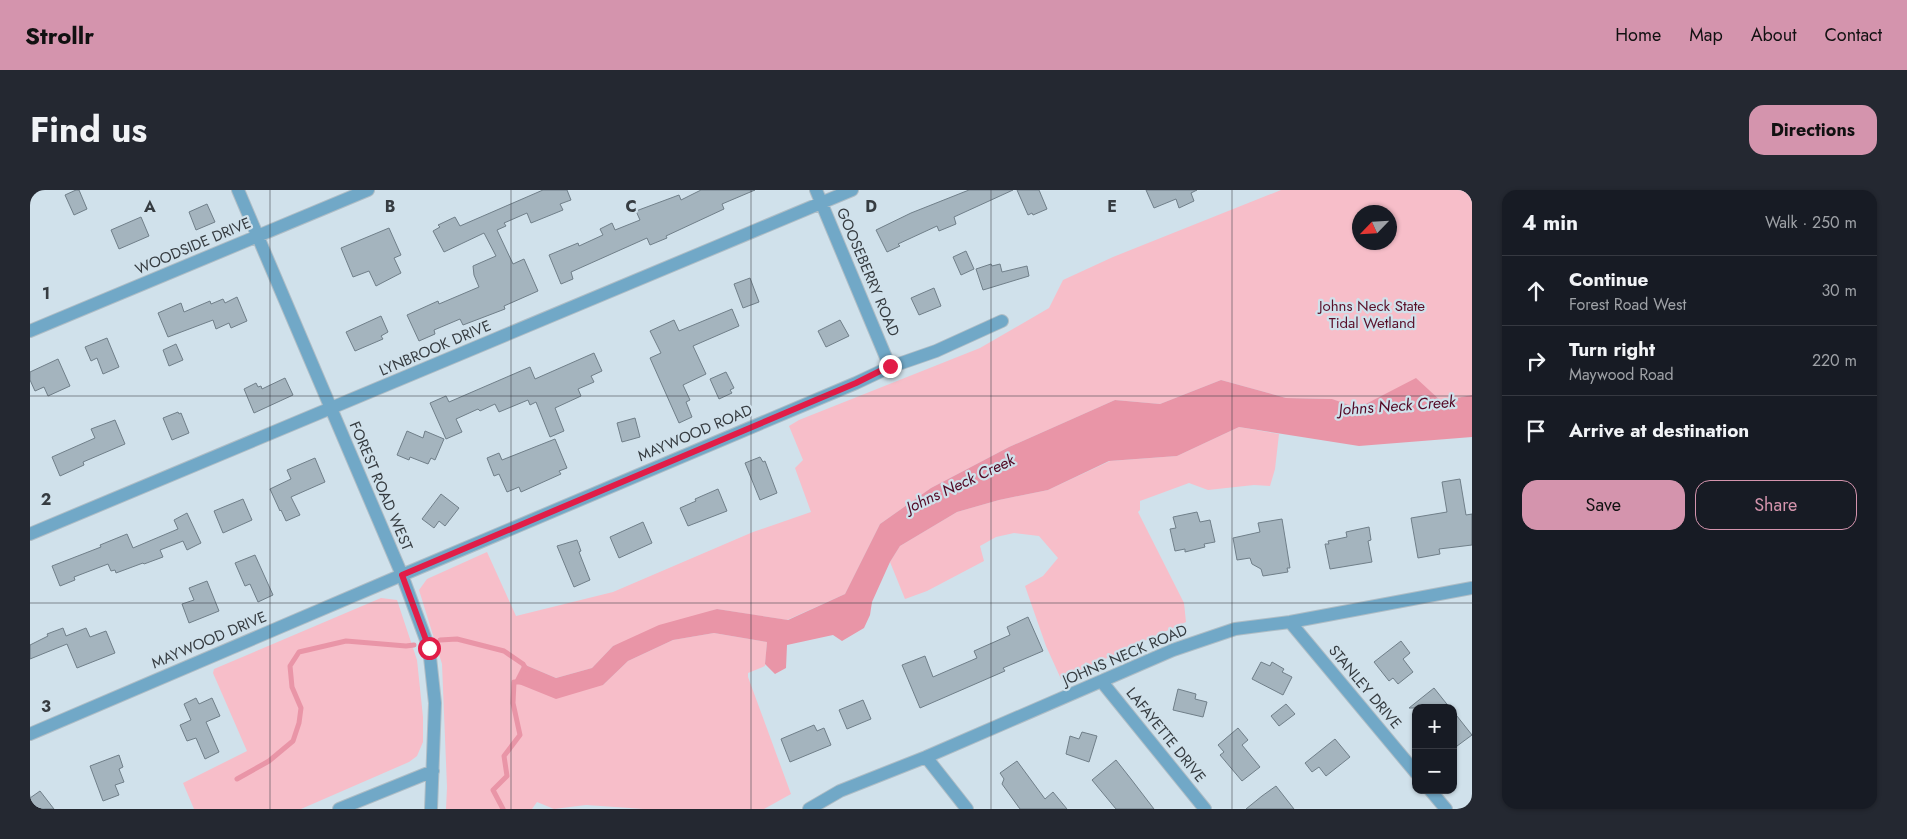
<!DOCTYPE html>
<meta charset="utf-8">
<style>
body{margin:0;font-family:Jost,sans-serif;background:#242831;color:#f1f3f6}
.controls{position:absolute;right:15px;bottom:15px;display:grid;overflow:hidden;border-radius:10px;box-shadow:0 1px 4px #0004}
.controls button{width:45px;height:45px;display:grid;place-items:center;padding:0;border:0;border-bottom:1px solid #363941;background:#171b24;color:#f1f3f6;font:25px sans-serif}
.compass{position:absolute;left:1322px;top:15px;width:45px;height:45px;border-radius:50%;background:#171b24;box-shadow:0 1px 4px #0004;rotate:245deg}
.stop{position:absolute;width:15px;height:15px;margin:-11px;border:4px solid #e11d48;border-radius:50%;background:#fff}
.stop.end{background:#e11d48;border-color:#fff;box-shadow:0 1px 5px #0008}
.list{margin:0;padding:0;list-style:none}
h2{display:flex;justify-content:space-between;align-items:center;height:65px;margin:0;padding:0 20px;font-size:21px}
h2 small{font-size:16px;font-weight:400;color:#9ea1a6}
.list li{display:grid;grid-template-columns:32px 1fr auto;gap:15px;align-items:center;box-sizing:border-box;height:70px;padding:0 20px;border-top:1px solid #363941}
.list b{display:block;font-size:19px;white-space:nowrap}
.list p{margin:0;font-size:16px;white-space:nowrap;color:#9ea1a6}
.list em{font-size:16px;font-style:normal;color:#9ea1a6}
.actions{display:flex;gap:10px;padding:15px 20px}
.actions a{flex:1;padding:11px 0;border:1px solid #d494ad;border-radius:15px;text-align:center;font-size:18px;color:#d494ad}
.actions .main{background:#d494ad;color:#111}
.icon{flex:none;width:28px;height:28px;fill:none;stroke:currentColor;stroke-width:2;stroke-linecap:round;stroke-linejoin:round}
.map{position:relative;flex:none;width:1442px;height:619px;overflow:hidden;border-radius:15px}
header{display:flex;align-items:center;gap:30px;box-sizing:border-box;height:70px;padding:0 25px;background:#d494ad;color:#111}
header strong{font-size:24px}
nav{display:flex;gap:28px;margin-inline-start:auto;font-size:18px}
.intro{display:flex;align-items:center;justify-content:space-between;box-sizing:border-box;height:120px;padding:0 30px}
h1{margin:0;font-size:35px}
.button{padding:12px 22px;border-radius:15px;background:#d494ad;color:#111;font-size:18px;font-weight:700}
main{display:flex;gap:30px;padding:0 30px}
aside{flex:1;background:#171b24;border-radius:15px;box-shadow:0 1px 4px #0004}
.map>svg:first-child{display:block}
.green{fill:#f7bec9;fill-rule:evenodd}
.water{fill:#e995a7}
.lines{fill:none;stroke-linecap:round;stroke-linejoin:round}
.stream{stroke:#e995a7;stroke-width:5}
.building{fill:#a4b4be;stroke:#707f89}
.street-casing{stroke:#aebdc6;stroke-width:14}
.street{stroke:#71a8c7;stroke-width:12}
.route{stroke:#e11d48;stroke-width:6}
.grid{fill:none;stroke:#363c41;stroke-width:1;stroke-opacity:0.55}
.labels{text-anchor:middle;stroke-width:4.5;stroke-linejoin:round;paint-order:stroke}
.street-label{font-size:15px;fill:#363c41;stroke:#d0e1eb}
.park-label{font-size:15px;fill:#5a1029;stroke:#d0e1eb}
.water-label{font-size:16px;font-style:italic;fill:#530824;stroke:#d0e1eb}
.grid-label{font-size:16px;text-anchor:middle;font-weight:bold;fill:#363c41;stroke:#d0e1eb;stroke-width:4.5;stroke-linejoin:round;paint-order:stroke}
</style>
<header>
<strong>Strollr</strong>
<nav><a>Home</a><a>Map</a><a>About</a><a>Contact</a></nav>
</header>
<div class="intro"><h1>Find us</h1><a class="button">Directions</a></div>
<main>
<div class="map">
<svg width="1442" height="619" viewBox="0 0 1442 619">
<rect width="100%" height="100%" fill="#d0e1eb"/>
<path class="green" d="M1251,0H1442V205L1411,211L1386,189L1328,218L1301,209L1256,208L1191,190L1130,214L1085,210L979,257L901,298L850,334L815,404L757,430L687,419L583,456L562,478L526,488L493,474L485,492L573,495L598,471L643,450L684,443L737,452L735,476L718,483V487L761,604L734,619H614L556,615L524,619L507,612L502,619H416L417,597L412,474L389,400L397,389L457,362L486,426L583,402L723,342L781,322L765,278L773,270L759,236L769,230L950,158L1019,118L1033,90L1083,67ZM1330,22H1360V52H1330Z
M1209,237L1249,244L1245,279L1240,296L1224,295L1178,300L1159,293L1110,311V320L1108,322L1154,413L1156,432L1031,489L1016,456L995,396L1013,386L1028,368L1009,346L984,343L966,347L950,356L954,371L897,401L875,409L860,372L870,356L927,322L969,310L1018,300L1080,271L1147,266Z
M351,408L367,410L387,470L393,527V552L387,566L379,572L271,619H164L153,593L217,561L183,483L184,479Z"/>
<path class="water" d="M1386,188L1411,211L1442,205V247L1329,256L1209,237L1147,266L1079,271L1018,300L969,310L927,322L870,356L860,372L842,412L840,425L834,438L812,451L803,445L757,455L756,478L745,484L735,474L737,452L684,443L643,450L598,471L573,495L526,509L484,492L493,474L526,488L562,478L583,456L629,435L687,419L758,430L815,404L850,334L901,298L979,257L1085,210L1130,214L1191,190L1256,208L1302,209L1328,218Z"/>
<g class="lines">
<path class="stream" d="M410,450L427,449L474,461L493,474L496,479
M207,589L239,571L263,551L269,533L271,518L262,497L260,476L269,462L316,451L376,456L384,455
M473,619L463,600L477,586L474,566L490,545L483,513L484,492H491"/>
</g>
<path class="building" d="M46,0H49L57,19L44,25L35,5Z
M513,0H537L541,10L530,14L533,20L501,33L497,23L474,33L476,36L467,40L483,74L494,69L508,101L474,116L475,119L433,135L430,129L404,140L405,144L389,151L377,125L408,111L409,114L449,97L444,85L443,76L466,66L454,43L414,62L403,41L410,37L408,35L425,27L430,36Z
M671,0H725L692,14L694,19L636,46L637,48L620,55L617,48L541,82L543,89L531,94L519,65L548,53L549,56L573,45L570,39L582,33L585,40L610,30L606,21L649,5L651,10Z
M939,0H983L924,27L926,34L909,41L907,36L868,54L870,56L857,62L846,40L881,23Z
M987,0H1009L1017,19L1003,25L1002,23L998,25Z
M1116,0H1167L1161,3L1164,11L1149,18L1146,9L1124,18Z
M177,14L185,32L166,40L159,22Z
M111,27L119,46L89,59L81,40Z
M359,38L371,65L364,68L371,83L346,96L339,81L323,87L311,58Z
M936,61L944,79L931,85L923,67Z
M961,74L962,76L970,74L972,82L997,76L999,86L953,100L946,79Z
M720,88L729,112L713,118L704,94Z
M904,98L911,116L889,125L881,108Z
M207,107L217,131L201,138L199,133L186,139L183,130L138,147L128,123L151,113L154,122L180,111L181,114L193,109L195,113Z
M702,119L709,136L663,156L676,184L653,195L660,210L656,212L662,227L649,233L620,168L631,163L620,141L644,130L649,141Z
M351,126L358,142L351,146L353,149L325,161L316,142Z
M810,130L819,146L796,157L788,141Z
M77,148L89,177L73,184L67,168L61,171L55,157Z
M146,154L153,170L139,176L133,160Z
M564,163L572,181L561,186L564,192L548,199L551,206L525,218L534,241L520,247L506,212L500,215L498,210L469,222L465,214L450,221L448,219L426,229L432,242L416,249L400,213L416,206L419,212L500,177L505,189Z
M28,169L40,196L18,206L14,197L5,201L0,190V182Z
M696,182L704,198L700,200L702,203L689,209L680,189Z
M255,188L263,205L224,223L214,199L226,193L228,197L231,196L232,199Z
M148,222L149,224L151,223L159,243L142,250L133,228Z
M605,228L610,247L592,252L587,233Z
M85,230L95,254L53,272L54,275L30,286L22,267L65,248L61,239Z
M377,241L393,248L395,241L414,249L405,270L401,268L398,274L380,267L379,270L367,265Z
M525,249L537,278L529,281L531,284L491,302L489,297L477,302L469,284L464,286L457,268L469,263L472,270Z
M730,267L733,272L735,271L747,303L730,310L715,273Z
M285,268L295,292L261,307L270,325L256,331L251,320L250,321L240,299L261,289L257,280Z
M1430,289L1436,325L1442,324V355L1409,359L1410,364L1388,368L1381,328L1417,322L1412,292Z
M688,299L697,321L658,336L650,318L666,311L665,309Z
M411,304L429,318L415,336L409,331L404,338L392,329Z
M213,309L222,330L193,343L184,321Z
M1167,322L1170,332L1180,330L1185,352L1174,354L1175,357L1155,362V359L1145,361L1140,339L1146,338L1143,327Z
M157,323L171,353L157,360L153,351L130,360L133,367L114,374L113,373L86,383L85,380L81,381L78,374L44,387L45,390L30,396L22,376L71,357L70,355L97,344L103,358L148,339L144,330Z
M1252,329L1260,378H1257L1258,382L1233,386L1231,379L1222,374L1220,368L1207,370L1203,348L1230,342L1228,333Z
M613,332L622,353L589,368L580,347Z
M1339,337L1341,350L1338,351L1342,372L1300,379L1295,354H1299L1298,351L1317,347L1316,342Z
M547,350L551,361L549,362L560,390L544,397L527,356Z
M225,365L243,405L228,412L220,394L215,396L205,373Z
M177,391L189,421L159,433L152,414L164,410L159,398Z
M998,427L1013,461L973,478L975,481L890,518L872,475L895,466L903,487L947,468L944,461L980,445L977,437Z
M33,438L36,446L56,438L60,447L76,441L85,463L47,478L37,454L0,469V455L18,446L17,444Z
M1371,451L1380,463L1373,469L1383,482L1368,494L1363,488L1359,491L1344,472Z
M1231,472L1240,476L1242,472L1254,479L1252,482L1262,487L1253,505L1222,489Z
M1404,498L1420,518H1379Z
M1148,499L1166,504L1165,509L1177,512L1173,527L1143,520Z
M166,508L169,514L182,508L190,526L176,532L189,562L175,569L166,548L157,551L150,535L161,530L154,514Z
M833,510L841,529L817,539L809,520Z
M1256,514L1265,524L1249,536L1241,526Z
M1423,521L1442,545L1423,559Z
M784,535L787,541L794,538L801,555L760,572L751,549Z
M1208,538L1218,550L1212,555L1230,577L1212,591L1190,565L1194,562L1188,555Z
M1052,542L1067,546L1059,572L1036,564L1040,546L1049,549Z
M1305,549L1320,567L1296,586L1289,577L1282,582L1275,573Z
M89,565L93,577L89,579L94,592L85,595L89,605L73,611L60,576Z
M1086,570L1101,589L1124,619H1086L1062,590Z
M987,571L1015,609L1023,602L1037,619H990L972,594L974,589L970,583Z
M1246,596L1264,619H1216L1232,606Z
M10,601L24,619H0V608Z"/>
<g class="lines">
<defs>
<path id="street" d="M208,0L372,385L399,458L405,513L401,619
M786,0L860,177
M0,141L338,0
M0,344L822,0
M1260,432L1386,583
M1072,492L1175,619
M0,544L372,385L826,193L860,177L906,161L972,131
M896,567L937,619
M1400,600L1416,619
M309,619L403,581
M779,619L810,601L896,567L1143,460L1205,439L1260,432L1442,398"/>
</defs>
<use href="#street" class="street-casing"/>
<use href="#street" class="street"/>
</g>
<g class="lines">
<path class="route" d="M399,458L372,385L826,193L860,176"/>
</g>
<path class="grid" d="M240,0V619M481,0V619M721,0V619M961,0V619M1202,0V619M0,206H1442M0,413H1442"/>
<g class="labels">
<g class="street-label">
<text transform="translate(163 56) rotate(-23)" y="5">WOODSIDE DRIVE</text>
<text transform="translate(838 82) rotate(67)" y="5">GOOSEBERRY ROAD</text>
<text transform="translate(405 158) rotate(-23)" y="5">LYNBROOK DRIVE</text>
<text transform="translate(665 243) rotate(-23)" y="5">MAYWOOD ROAD</text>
<text transform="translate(351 296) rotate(67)" y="5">FOREST ROAD WEST</text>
<text transform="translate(179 450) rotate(-23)" y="5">MAYWOOD DRIVE</text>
<text transform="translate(1095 465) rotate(-23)" y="5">JOHNS NECK ROAD</text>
<text transform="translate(1335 497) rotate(50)" y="5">STANLEY DRIVE</text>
<text transform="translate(1136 545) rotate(51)" y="5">LAFAYETTE DRIVE</text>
</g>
<g class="park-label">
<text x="1342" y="121">Johns Neck State<tspan x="1342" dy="17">Tidal Wetland</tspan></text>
</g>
<g class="water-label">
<text transform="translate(1367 215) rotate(-4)" y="6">Johns Neck Creek</text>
<text transform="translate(930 293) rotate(-25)" y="6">Johns Neck Creek</text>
</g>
</g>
<g class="grid-label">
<text x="120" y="22">A</text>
<text x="360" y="22">B</text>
<text x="601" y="22">C</text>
<text x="841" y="22">D</text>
<text x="1082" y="22">E</text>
<text x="16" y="109">1</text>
<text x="16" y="315">2</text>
<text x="16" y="522">3</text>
</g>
</svg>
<div class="controls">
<button>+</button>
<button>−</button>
</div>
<svg class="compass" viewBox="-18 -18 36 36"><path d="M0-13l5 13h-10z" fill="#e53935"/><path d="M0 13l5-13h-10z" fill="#9ea1a6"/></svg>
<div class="stop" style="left:399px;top:458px"></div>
<div class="stop end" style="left:860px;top:176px"></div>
</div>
<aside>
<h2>4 min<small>Walk · 250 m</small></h2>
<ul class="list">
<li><svg class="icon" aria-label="ahead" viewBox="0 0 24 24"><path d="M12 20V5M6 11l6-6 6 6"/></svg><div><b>Continue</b><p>Forest Road West</p></div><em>30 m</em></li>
<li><svg class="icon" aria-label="right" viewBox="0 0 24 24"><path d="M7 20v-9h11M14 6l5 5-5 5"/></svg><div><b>Turn right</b><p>Maywood Road</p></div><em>220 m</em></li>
<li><svg class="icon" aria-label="arrive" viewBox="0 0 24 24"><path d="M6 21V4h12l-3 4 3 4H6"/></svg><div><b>Arrive at destination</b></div></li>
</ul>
<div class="actions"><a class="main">Save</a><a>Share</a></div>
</aside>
</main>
